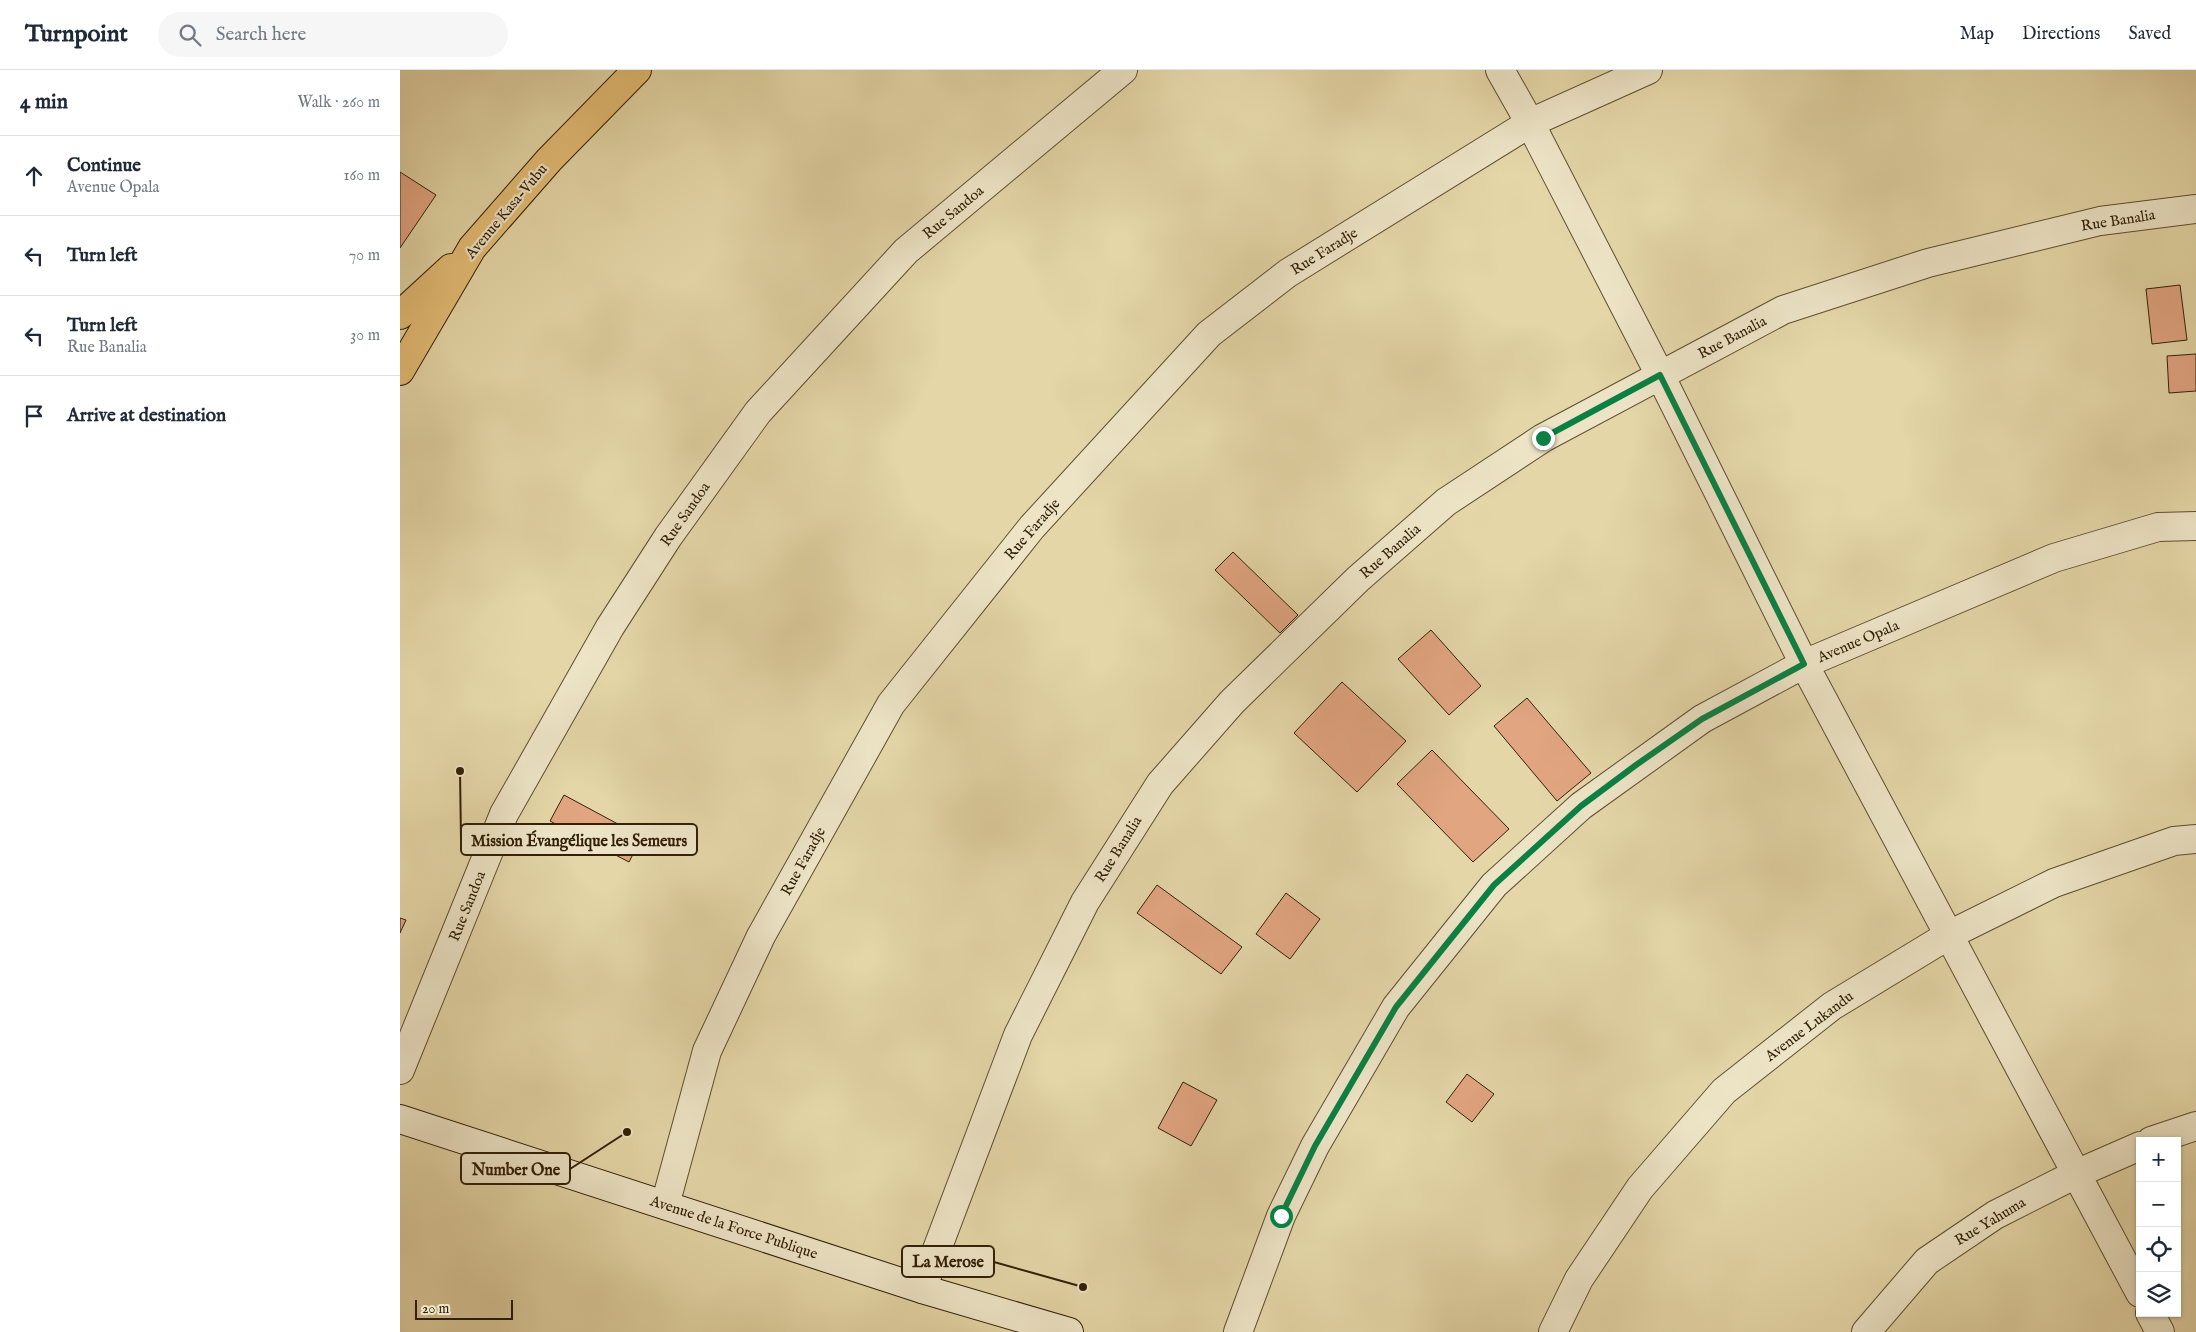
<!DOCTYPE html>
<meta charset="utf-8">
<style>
body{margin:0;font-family:"IM FELL English",serif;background:#f6f6f7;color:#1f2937}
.controls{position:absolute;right:15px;bottom:15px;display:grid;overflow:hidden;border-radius:0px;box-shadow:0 1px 4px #0004}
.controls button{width:45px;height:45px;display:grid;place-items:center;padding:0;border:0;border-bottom:1px solid #e0e1e3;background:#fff;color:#1f2937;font:25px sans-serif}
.scale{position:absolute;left:15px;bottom:12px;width:98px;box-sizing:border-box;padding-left:5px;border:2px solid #322007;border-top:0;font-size:14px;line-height:18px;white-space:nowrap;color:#322007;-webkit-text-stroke:4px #ede4c6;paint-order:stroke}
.stop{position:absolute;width:15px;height:15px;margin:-11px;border:4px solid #0b8043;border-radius:50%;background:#fff}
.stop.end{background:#0b8043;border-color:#fff;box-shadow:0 1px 5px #0008}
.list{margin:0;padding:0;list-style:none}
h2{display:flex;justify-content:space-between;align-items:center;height:65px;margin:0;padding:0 20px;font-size:21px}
h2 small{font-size:16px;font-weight:400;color:#747a83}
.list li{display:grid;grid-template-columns:32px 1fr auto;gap:15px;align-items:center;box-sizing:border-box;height:80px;padding:0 20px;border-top:1px solid #e0e1e3}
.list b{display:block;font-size:19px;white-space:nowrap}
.list p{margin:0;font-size:16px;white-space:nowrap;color:#747a83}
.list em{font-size:16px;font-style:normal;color:#747a83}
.icon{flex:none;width:28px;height:28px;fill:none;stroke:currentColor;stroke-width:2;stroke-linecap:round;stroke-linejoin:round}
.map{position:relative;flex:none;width:1796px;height:1262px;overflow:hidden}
header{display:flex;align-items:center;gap:30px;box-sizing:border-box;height:70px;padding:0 25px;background:#fff;border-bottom:1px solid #e0e1e3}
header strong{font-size:24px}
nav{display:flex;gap:28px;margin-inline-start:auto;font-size:18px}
.search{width:350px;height:45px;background:#f6f6f7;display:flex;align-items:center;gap:12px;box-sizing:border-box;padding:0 18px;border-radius:28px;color:#747a83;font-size:19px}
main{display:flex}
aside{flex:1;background:#fff}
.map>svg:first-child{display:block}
.building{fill:#e2a582;stroke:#322007}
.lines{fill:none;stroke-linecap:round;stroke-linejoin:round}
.street-casing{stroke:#5e4e2f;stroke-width:30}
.secondary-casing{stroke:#322007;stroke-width:30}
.primary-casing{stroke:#322007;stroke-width:30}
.street{stroke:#ede4c6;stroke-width:28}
.secondary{stroke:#ede4c6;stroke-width:28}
.primary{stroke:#e2bb74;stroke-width:28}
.route{stroke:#0b8043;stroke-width:6}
.labels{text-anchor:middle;stroke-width:4.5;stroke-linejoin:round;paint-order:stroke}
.street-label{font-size:15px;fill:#322007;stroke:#ede4c6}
.leader{fill:none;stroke:#322007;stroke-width:2}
.callout-dot{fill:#322007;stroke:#ede4c6;stroke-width:2}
.callout{fill:#ede4c6;stroke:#322007;stroke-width:2}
.callout-label{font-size:16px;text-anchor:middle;font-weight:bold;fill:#322007}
</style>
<header>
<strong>Turnpoint</strong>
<div class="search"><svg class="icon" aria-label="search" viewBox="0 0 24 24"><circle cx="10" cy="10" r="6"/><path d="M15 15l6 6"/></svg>Search here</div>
<nav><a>Map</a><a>Directions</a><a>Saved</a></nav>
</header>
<main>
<aside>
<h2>4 min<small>Walk · 260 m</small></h2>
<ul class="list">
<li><svg class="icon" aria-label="ahead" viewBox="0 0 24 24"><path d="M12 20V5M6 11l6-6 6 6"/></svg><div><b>Continue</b><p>Avenue Opala</p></div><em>160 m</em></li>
<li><svg class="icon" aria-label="left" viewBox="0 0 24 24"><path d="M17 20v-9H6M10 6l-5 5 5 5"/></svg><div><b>Turn left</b></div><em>70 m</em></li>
<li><svg class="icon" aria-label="left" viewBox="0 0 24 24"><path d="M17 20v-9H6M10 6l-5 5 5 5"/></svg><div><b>Turn left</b><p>Rue Banalia</p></div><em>30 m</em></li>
<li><svg class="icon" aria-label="arrive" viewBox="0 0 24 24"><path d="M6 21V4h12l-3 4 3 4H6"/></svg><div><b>Arrive at destination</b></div></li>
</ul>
</aside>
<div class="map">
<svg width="1796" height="1262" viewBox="0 0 1796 1262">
<rect width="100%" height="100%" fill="#e4d6a7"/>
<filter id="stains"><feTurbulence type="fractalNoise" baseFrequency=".004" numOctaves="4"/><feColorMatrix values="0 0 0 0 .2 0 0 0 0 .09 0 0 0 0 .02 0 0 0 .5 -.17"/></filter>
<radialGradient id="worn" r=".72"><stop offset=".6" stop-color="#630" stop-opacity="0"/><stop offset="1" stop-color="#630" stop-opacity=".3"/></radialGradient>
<path class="building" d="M0,102L36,125L0,178Z
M1780,215L1787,270L1752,274L1746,219Z
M1796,284V321L1769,323L1767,286Z
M833,482L898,545L880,563L815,500Z
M1031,560L1081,616L1049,645L998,589Z
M942,612L1006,671L957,722L894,663Z
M1127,628L1191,703L1157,731L1094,656Z
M1032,680L1109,759L1073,792L997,714Z
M164,725L242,767L229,792L150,751Z
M757,815L842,877L821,904L737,843Z
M886,823L920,849L890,889L856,864Z
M0,848L6,850L0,863Z
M1067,1004L1094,1024L1072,1052L1046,1032Z
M783,1012L817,1030L791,1076L758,1058Z"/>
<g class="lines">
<defs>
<path id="street" d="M1100,0L1130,53L1260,305L1404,594L1740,1223
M0,1000L104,744L210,557L268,467L358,342L506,181L723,0
M1751,1071L1796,1056
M265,1135L307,981L361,866L491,634L632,457L809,264L888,203L1130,53L1248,0
M522,1219L618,965L685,832L760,714L832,632L958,509L1046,432L1143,368L1383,240L1528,193L1700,151L1796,139
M1750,1243L1760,1262
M838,1262L881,1146L915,1076L996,937L1094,815L1181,736L1302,649L1404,594L1654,488L1758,457L1796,456
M1153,1262L1179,1209L1240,1118L1324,1021L1432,936L1549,865L1654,813L1774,771L1796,769
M1466,1262L1527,1191L1595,1145L1676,1104L1740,1076"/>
<path id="secondary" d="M0,1049L522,1219L669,1262"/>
<path id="primary" d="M0,245L51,198
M0,301L72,178L149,90L237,0"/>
</defs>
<use href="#street" class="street-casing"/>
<use href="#secondary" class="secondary-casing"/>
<use href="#primary" class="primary-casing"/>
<use href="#street" class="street"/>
<use href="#secondary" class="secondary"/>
<use href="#primary" class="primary"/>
</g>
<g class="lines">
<path class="route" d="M881,1146L915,1076L996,937L1094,815L1181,736L1236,695L1302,649L1404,594L1260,305L1143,368"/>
</g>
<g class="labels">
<g class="street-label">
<text transform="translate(106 141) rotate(-50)" y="5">Avenue Kasa-Vubu</text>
<text transform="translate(553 142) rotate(-40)" y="5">Rue Sandoa</text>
<text transform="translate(1718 150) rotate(-9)" y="5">Rue Banalia</text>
<text transform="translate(924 181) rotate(-32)" y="5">Rue Faradje</text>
<text transform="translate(1332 267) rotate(-28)" y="5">Rue Banalia</text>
<text transform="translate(285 444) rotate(-55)" y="5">Rue Sandoa</text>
<text transform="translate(632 459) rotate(-49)" y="5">Rue Faradje</text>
<text transform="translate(990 481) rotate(-41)" y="5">Rue Banalia</text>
<text transform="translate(1458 571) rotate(-23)" y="5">Avenue Opala</text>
<text transform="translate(718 779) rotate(-58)" y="5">Rue Banalia</text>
<text transform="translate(403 791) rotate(-61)" y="5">Rue Faradje</text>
<text transform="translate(67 836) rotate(-68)" y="5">Rue Sandoa</text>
<text transform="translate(1409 956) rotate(-37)" y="5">Avenue Lukandu</text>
<text transform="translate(1590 1151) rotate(-31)" y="5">Rue Yahuma</text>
<text transform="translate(334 1157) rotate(18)" y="5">Avenue de la Force Publique</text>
</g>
</g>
<path class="leader" d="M60 701L61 770M227 1062L170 1099M683 1217L594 1192"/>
<g class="callout-dot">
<circle cx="60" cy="701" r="5"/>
<circle cx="227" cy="1062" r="5"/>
<circle cx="683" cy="1217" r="5"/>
</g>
<g class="callout">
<rect x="61" y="754" width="236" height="31" rx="5"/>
<rect x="61" y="1083" width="109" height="31" rx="5"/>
<rect x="502" y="1176" width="92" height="31" rx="5"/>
</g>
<g class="callout-label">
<text x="179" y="776">Mission Évangélique les Semeurs</text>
<text x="116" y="1105">Number One</text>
<text x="548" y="1197">La Merose</text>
</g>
<rect width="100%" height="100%" filter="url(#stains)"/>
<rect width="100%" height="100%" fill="url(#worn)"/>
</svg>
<div class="controls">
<button>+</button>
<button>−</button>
<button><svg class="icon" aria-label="locate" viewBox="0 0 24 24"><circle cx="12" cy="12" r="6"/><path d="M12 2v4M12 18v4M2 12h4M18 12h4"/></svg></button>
<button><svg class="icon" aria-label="layers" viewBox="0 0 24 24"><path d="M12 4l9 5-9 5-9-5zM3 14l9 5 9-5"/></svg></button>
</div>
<div class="scale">20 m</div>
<div class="stop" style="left:881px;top:1146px"></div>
<div class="stop end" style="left:1143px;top:368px"></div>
</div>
</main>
